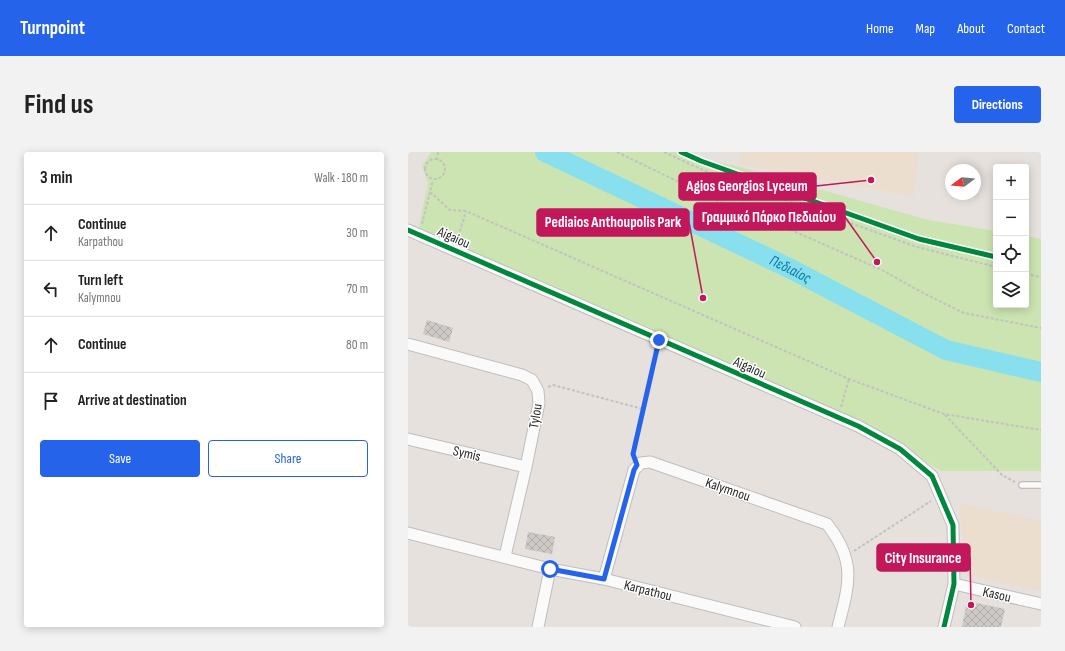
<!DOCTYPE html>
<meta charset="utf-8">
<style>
body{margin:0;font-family:"Sofia Sans Condensed",sans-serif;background:#f2f2f2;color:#222}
.controls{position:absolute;right:12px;top:12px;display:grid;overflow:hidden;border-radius:4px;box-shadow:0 2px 10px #0003}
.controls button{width:36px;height:36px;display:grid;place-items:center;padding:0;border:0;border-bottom:1px solid #e0e0e0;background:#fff;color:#222;font:20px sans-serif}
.compass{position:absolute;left:537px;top:12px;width:36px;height:36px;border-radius:50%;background:#fff;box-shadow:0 2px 10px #0003;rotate:254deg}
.stop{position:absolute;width:12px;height:12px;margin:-9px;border:3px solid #2563eb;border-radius:50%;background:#fff}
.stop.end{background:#2563eb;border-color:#fff;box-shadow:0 1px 4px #0008}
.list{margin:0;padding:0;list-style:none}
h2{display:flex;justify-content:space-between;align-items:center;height:52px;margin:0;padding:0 16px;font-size:17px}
h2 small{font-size:13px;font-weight:400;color:#767676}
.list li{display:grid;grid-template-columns:26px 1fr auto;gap:12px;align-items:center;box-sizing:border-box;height:56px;padding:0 16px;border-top:1px solid #e0e0e0}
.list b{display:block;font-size:15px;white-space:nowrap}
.list p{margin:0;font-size:13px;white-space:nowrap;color:#767676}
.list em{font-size:13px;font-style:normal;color:#767676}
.actions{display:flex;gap:8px;padding:12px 16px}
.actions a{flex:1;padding:9px 0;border:1px solid #2563eb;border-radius:4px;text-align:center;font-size:14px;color:#2563eb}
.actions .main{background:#2563eb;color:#fff}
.icon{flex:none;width:22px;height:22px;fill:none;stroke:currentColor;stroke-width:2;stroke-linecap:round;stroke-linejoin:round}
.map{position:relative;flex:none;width:633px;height:475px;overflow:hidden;border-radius:4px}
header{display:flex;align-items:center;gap:24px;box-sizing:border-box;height:56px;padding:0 20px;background:#2563eb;color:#fff}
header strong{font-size:19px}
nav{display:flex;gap:22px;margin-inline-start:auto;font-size:14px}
.intro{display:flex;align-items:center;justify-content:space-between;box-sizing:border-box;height:96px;padding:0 24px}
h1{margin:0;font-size:28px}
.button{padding:10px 18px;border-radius:4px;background:#2563eb;color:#fff;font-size:14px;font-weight:700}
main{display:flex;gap:24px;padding:0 24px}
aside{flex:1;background:#fff;border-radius:4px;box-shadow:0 2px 10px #0003}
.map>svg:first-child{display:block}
.education{fill:#ebdecf}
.park{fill:#cbe4b1}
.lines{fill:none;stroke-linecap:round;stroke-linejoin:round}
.river{stroke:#88dfee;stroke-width:20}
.building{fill:url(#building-cross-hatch)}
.lane-casing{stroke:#bfbdbe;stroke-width:8}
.street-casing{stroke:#bfbdbe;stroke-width:13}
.path{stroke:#c2c2c1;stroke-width:2;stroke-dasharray:3 2;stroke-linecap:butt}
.lane{stroke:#fbfafa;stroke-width:5.5}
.street{stroke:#fbfafa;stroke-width:11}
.cycleway-casing{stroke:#fff;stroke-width:8}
.cycleway{stroke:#00873e;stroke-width:5}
.route{stroke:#2563eb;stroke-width:5}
.labels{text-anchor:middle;stroke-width:3;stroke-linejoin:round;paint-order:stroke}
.street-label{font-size:14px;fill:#272727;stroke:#fff}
.water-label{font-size:15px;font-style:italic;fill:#04799e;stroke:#fff}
.leader{fill:none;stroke:#c2185b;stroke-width:1.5}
.callout-dot{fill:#c2185b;stroke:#fff;stroke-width:1.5}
.callout{fill:#c2185b;stroke:#c2185b;stroke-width:1.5}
.callout-label{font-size:15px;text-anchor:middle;font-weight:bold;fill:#fff}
</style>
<header>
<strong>Turnpoint</strong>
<nav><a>Home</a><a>Map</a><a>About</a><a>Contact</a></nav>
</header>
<div class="intro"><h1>Find us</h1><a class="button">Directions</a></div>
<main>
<aside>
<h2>3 min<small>Walk · 180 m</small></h2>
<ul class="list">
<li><svg class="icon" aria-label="ahead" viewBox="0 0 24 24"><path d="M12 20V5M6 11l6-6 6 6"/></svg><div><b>Continue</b><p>Karpathou</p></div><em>30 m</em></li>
<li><svg class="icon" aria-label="left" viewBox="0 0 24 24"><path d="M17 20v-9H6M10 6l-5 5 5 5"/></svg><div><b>Turn left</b><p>Kalymnou</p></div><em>70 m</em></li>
<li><svg class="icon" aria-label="ahead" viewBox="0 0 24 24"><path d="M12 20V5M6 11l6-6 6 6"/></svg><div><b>Continue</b></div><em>80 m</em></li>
<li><svg class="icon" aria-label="arrive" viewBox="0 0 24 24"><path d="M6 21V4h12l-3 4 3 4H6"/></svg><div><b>Arrive at destination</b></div></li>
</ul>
<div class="actions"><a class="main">Save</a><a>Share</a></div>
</aside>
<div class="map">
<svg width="633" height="475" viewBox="0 0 633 475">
<defs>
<pattern id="building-cross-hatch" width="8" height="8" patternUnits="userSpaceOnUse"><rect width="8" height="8" fill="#ccc9c6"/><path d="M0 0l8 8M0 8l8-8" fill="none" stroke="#afadaa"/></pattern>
</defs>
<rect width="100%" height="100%" fill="#e6e1dc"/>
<path class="education" d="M332,0H510L506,44L332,13Z
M551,351L633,369V439L559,423Z"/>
<path class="park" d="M23,0H282L303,9L329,14L520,68L588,79V153H618V84L633,87V319H533L451,270L10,80L20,31L14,14Z"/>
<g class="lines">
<path class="river" id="s1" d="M137,0L381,116L538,198L633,220"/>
</g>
<path class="building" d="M19,168L45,176L41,190L15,182Z
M120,380L147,385L144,402L117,397Z
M559,449L597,457L593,475H554Z"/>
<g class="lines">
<defs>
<path id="lane" d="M614,333H633"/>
<path id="street" d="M0,78L450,274L492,297L524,324L545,373L546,432L536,475
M0,192L114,223L124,228L130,239L131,251L118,315L97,404
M0,287L118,315
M0,381L142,417L196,427L387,475
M196,427L226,318L233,311L242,310L419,372C449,410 441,432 430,475
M546,432L633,452
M130,475L142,417"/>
</defs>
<use href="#lane" class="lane-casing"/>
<use href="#street" class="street-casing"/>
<path class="path" d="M209,0L310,49L374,74L474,118L515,141L556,161L633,176
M256,0L295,18L509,95L588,115
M17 17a10 10 0 1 1 20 0a10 10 0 1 1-20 0Z
M29,8L30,0
M22,40L42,58L58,59L441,227L536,262L633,278
M14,72L25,28
M49,89L58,59
M618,122L633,125
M140,235L145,233L235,257
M433,255L441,227
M537,263L594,323L607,330
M225,303L249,198
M446,399L523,349"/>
<use href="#lane" class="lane"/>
<use href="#street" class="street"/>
<defs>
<path id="cycleway" d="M273,0L293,9L511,87L588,105
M0,78L450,274L492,297L524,324L545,373L546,432L536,475"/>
</defs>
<use href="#cycleway" class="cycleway-casing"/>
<use href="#cycleway" class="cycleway"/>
</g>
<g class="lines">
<path class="route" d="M142,417L196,427L226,318L229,313L225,302L251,188"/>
</g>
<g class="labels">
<g class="street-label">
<text transform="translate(46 85) rotate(24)" y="5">Aigaiou</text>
<text transform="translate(342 215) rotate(24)" y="5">Aigaiou</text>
<text transform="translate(127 264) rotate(-81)" y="5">Tylou</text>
<text transform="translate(59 301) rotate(13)" y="5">Symis</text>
<text transform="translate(320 337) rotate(19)" y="5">Kalymnou</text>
<text transform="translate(240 438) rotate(14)" y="5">Karpathou</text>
<text transform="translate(589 442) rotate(13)" y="5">Kasou</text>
</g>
<g class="water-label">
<text dy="5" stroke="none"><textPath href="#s1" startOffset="272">Πεδιαίος</textPath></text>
</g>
</g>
<path class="leader" d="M463 28L408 34M469 110L437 65M295 146L281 70M563 453L562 405"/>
<g class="callout-dot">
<circle cx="463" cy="28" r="4"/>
<circle cx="469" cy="110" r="4"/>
<circle cx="295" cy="146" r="4"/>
<circle cx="563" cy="453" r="4"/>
</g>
<g class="callout">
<rect x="271" y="21" width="137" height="27" rx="4"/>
<rect x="286" y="51" width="151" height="27" rx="4"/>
<rect x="129" y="57" width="152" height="27" rx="4"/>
<rect x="469" y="392" width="93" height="27" rx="4"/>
</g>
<g class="callout-label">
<text x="339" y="39">Agios Georgios Lyceum</text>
<text x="361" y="70">Γραμμικό Πάρκο Πεδιαίου</text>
<text x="205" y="75">Pediaios Anthoupolis Park</text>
<text x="515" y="411">City Insurance</text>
</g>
</svg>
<div class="controls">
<button>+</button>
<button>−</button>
<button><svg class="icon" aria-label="locate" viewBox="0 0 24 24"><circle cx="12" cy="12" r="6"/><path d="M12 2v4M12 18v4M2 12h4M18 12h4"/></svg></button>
<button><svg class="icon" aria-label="layers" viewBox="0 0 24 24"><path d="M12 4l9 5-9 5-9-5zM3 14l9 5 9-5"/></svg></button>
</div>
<svg class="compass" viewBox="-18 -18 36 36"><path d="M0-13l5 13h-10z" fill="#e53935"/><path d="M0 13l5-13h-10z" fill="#767676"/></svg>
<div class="stop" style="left:142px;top:417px"></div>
<div class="stop end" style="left:251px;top:188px"></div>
</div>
</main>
